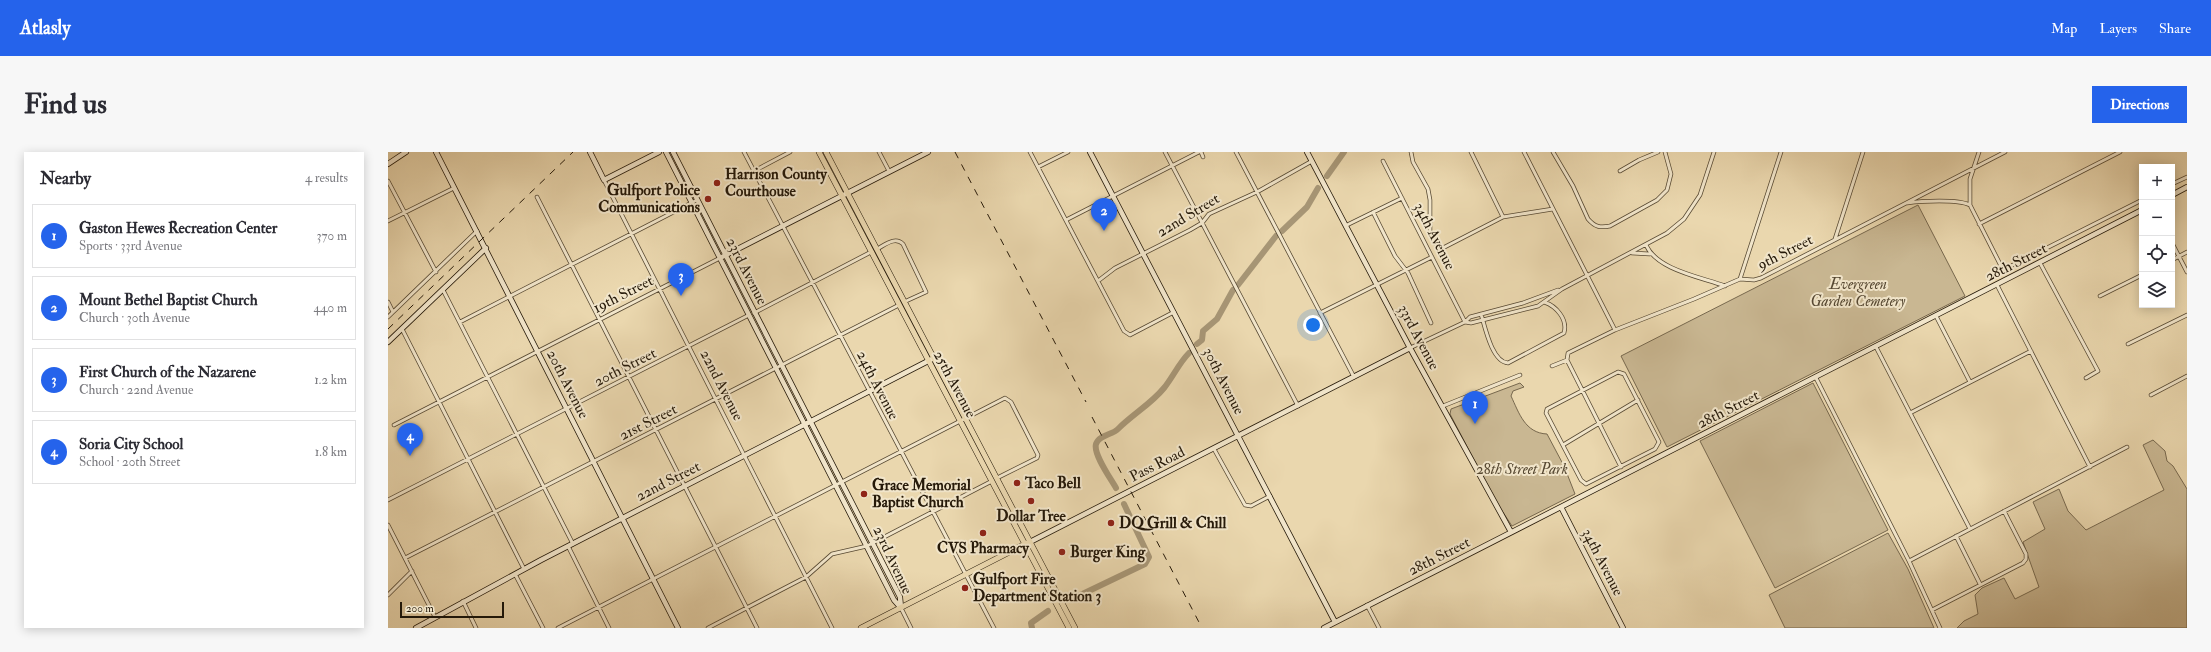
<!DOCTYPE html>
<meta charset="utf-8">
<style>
body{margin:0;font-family:"IM FELL Double Pica",serif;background:#f7f7f7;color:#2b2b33}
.controls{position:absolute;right:12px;top:12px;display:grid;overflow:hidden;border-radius:0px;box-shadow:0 2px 10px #0003}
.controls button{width:36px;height:36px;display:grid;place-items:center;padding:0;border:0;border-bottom:1px solid #e1e1e2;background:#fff;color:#2b2b33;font:20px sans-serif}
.scale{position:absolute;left:12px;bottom:10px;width:104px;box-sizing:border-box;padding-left:4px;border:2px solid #251909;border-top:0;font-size:11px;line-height:14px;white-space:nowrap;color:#251909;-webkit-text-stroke:3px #f1e5ca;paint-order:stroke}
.you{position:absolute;left:925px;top:173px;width:14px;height:14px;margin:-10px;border:3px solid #fff;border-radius:50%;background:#1a73e8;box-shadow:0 0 0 6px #1a73e833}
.badge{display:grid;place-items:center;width:26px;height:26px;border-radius:50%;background:#2563eb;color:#fff;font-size:13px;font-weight:700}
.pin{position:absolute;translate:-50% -33px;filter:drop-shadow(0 1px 2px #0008)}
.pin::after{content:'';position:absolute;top:21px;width:14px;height:12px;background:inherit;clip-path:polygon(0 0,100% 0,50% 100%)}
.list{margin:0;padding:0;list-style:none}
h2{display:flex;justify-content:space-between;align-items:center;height:52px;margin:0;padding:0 16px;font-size:17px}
h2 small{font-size:13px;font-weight:400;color:#7c7c81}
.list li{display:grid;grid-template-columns:26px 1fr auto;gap:12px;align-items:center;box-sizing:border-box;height:64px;margin:0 8px 8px;padding:0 8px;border:1px solid #e1e1e2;border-radius:0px}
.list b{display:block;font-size:15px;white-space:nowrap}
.list p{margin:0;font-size:13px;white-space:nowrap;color:#7c7c81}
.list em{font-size:13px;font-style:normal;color:#7c7c81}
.icon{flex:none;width:22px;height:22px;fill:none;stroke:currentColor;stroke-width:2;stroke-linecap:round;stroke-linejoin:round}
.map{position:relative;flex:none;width:1799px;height:476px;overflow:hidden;border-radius:0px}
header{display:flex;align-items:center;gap:24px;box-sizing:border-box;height:56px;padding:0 20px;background:#2563eb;color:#fff}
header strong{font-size:19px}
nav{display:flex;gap:22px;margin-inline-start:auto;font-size:14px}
.intro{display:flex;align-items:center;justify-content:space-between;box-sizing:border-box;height:96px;padding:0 24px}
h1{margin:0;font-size:28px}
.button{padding:10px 18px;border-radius:0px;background:#2563eb;color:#fff;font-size:14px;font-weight:700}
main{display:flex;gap:24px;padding:0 24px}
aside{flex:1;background:#fff;border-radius:0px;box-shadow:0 2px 10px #0003}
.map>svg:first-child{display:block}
.green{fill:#c9b792;stroke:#77684e}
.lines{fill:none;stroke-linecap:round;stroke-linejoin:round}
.river{stroke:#a79676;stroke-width:6}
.street-casing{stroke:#564832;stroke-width:4.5}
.secondary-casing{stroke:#251909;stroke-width:6}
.primary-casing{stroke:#251909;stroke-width:6}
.street{stroke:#f1e5ca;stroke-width:3}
.secondary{stroke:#f1e5ca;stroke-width:4.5}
.primary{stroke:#ead7ae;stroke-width:5}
.rail{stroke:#251909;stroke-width:1;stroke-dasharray:7 7;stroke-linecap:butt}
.poi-dot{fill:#8f2418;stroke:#f1e5ca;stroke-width:1.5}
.labels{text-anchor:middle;stroke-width:4;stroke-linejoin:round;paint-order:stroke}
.poi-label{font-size:15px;font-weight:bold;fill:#251909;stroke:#f1e5ca;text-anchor:start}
.street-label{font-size:15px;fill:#251909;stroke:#f1e5ca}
.park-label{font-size:15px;font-style:italic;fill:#564832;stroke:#f1e5ca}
</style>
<header>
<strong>Atlasly</strong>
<nav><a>Map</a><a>Layers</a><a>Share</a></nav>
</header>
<div class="intro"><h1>Find us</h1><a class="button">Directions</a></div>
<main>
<aside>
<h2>Nearby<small>4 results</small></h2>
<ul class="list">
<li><span class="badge">1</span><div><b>Gaston Hewes Recreation Center</b><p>Sports · 33rd Avenue</p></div><em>370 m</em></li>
<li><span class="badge">2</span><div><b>Mount Bethel Baptist Church</b><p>Church · 30th Avenue</p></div><em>440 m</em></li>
<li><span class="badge">3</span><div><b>First Church of the Nazarene</b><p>Church · 22nd Avenue</p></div><em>1.2 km</em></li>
<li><span class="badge">4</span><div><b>Soria City School</b><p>School · 20th Street</p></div><em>1.8 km</em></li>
</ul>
</aside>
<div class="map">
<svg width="1799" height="476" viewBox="0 0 1799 476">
<rect width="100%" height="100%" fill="#ead7ae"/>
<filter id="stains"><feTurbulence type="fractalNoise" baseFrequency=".005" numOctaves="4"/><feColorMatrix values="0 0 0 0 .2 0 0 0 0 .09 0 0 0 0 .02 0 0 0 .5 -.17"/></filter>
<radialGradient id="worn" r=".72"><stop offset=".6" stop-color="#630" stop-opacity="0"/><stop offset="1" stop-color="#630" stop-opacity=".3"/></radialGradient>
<path class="green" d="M1530,53L1577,144L1279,295L1233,204Z
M1132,231L1136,235L1125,239L1123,244C1131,261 1137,281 1159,282L1176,314L1187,342L1124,374L1107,348L1062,262L1063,257Z
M1425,231L1500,378L1387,436L1312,289Z
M1765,288L1777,299L1779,309L1785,314L1799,337V476H1569L1576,469L1590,462L1587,443L1594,436L1616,426L1627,447L1651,435L1635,390L1657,377L1645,350L1671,337L1680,359L1698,378L1776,338L1755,293Z
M1500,381L1520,417L1546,476H1397L1381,443Z"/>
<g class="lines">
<path class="river" d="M939,24L956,0
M894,79L919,55L930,36
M850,133L888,84
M809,192L814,188L815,179L829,167L845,138
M728,336C723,327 705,302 708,292C711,283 724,283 730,277C745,262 763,252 776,236C785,225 791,211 801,201
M684,447L757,412L761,405L736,352
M644,476L643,471L660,459"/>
<defs>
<path id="street" d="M356,0L606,476
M491,0L501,19
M642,0L736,179L742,183L786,160
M777,0L910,254
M813,0L815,5
M848,0L966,225
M1023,0L1025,10L1040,37L1042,48V80L1051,98L1115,65L1165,57
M1083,0L1115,65
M1136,0L1227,178
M1165,0L1185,34L1200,67C1207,75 1212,76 1222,74L1269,48L1279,38L1283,22L1277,0
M995,9L1077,170
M650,15L680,0
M366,19L402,0
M1232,19L1251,8L1270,0
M216,28L444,476
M0,29L48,120
M1784,32L1799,25
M149,45L369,476
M1519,51C1533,49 1570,47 1582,53L1613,114L1617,117L1754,48
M1582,53V27L1591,0
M985,60L1007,104L1020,121L1043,171
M678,68L811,0
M0,69L66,36
M1591,72L1732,0
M959,73L1014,46
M1447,87L1475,0
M1784,91L1799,120
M1258,93C1269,118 1313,125 1337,134
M489,97C497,93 507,84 515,92L538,140L516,150
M1244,101L1262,102
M1784,108L1799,100
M1652,111L1710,219L1698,226
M1352,127L1393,0
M710,129L727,116L802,78L814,71L821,62L869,40L924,9
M1609,133L1702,315
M55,138L185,392
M1712,144L1754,123
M0,150L5,160
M366,161L483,100
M932,161L1044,105
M1093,162C1097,175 1104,210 1120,211L1176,181C1180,167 1168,154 1156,150
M1548,164L1582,230
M0,165L89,79
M72,170L309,48
M1077,170L1083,171L1150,154L1174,137L1279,81L1296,67L1312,43L1326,0
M14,177L136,417
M1740,192L1799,163
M1488,195L1582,377
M1022,196L1077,170L1082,165L1135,151L1170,138
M1179,208L1233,315
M1164,214L1179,208L1180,201L1227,178L1306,147L1352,127L1366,128L1373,126L1617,0
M1230,220L1236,222L1271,290L1267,297L1198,332L1193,328L1158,261L1159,257Z
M1428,226L1521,409L1552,476
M1763,243L1799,224
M1055,254L1132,223
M1522,261L1643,199
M6,273L332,106
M1175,293L1250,248
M826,297L857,353L863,354L882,344
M0,348L361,163
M0,373L47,465
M1568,384L1592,432
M180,394L221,476
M17,406L511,153
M1521,409L1739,295
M127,422L155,476
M0,443L24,419
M75,449L88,476
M979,453L991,476
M513,456L523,476
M1544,458L1635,411L1638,407V402L1616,359
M170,476L617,246L623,250L650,303L649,306L609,326
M320,476L418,425L444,402L479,394L604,329"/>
<path id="secondary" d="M48,0L290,476
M202,0L216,28L271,0
M278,0L506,448L513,456
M285,0L512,445L513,456
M702,0L947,470
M919,0L1022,196L1123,380
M0,12L18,0
M1784,43L1799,35
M332,106L540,0
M0,190L98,96
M1173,355L1235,476
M642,390L1022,196
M28,476L153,408L544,207
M936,476L1754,58"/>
<path id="primary" d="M431,0L681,476
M438,0L687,476
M473,476L639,391"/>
</defs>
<use href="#street" class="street-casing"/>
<use href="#secondary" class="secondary-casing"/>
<use href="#primary" class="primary-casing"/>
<use href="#street" class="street"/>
<use href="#secondary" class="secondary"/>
<use href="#primary" class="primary"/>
<path class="rail" d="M567,0L698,250
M0,177L185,0
M704,265L814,476"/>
</g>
<g class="poi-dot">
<circle cx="329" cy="31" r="4"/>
<circle cx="320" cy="47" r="4"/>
<circle cx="629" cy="331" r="4"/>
<circle cx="476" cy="342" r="4"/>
<circle cx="643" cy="349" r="4"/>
<circle cx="723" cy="371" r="4"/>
<circle cx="595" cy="381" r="4"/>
<circle cx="674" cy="400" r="4"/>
<circle cx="577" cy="436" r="4"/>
</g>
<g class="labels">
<g class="poi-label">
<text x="337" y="27">Harrison County<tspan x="337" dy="17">Courthouse</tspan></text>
<text x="312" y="43" text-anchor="end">Gulfport Police<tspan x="312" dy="17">Communications</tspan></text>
<text x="637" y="336">Taco Bell</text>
<text x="484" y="338">Grace Memorial<tspan x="484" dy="17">Baptist Church</tspan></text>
<text x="643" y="369" text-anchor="middle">Dollar Tree</text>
<text x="731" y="376">DQ Grill &amp; Chill</text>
<text x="595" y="401" text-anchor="middle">CVS Pharmacy</text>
<text x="682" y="405">Burger King</text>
<text x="585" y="432">Gulfport Fire<tspan x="585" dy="17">Department Station 3</tspan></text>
</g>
<g class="street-label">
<text transform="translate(800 63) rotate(-31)" y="5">22nd Street</text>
<text transform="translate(1047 84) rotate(63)" y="5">34th Avenue</text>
<text transform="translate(1397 100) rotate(-27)" y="5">9th Street</text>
<text transform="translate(1628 110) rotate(-27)" y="5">28th Street</text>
<text transform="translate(359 119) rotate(63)" y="5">23rd Avenue</text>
<text transform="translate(235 142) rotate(-27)" y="5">19th Street</text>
<text transform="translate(1031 185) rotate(62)" y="5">33rd Avenue</text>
<text transform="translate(237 215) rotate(-27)" y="5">20th Street</text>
<text transform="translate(836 229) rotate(63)" y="5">30th Avenue</text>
<text transform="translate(180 232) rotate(63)" y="5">20th Avenue</text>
<text transform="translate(567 232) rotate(62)" y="5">25th Avenue</text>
<text transform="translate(334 233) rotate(63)" y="5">22nd Avenue</text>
<text transform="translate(490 233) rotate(63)" y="5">24th Avenue</text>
<text transform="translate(1340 257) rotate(-27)" y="5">28th Street</text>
<text transform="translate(260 270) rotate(-27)" y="5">21st Street</text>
<text transform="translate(769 312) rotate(-27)" y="5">Pass Road</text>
<text transform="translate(280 329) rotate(-27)" y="5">22nd Street</text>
<text transform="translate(1051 404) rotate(-27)" y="5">28th Street</text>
<text transform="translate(505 408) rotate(65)" y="5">23rd Avenue</text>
<text transform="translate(1215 410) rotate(63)" y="5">34th Avenue</text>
</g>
<g class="park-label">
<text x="1470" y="137">Evergreen<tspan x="1470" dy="17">Garden Cemetery</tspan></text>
<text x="1134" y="322">28th Street Park</text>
</g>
</g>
<rect width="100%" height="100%" filter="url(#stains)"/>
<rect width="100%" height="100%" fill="url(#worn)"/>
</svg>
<div class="controls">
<button>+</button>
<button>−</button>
<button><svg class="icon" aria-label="locate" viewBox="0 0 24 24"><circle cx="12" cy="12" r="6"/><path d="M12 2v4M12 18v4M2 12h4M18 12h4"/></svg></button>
<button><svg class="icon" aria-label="layers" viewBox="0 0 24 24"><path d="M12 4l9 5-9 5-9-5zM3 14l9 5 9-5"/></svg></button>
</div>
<div class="scale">200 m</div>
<div class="you"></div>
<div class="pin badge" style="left:1087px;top:272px">1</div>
<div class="pin badge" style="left:716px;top:79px">2</div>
<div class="pin badge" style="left:293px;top:144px">3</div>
<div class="pin badge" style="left:22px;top:304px">4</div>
</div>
</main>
